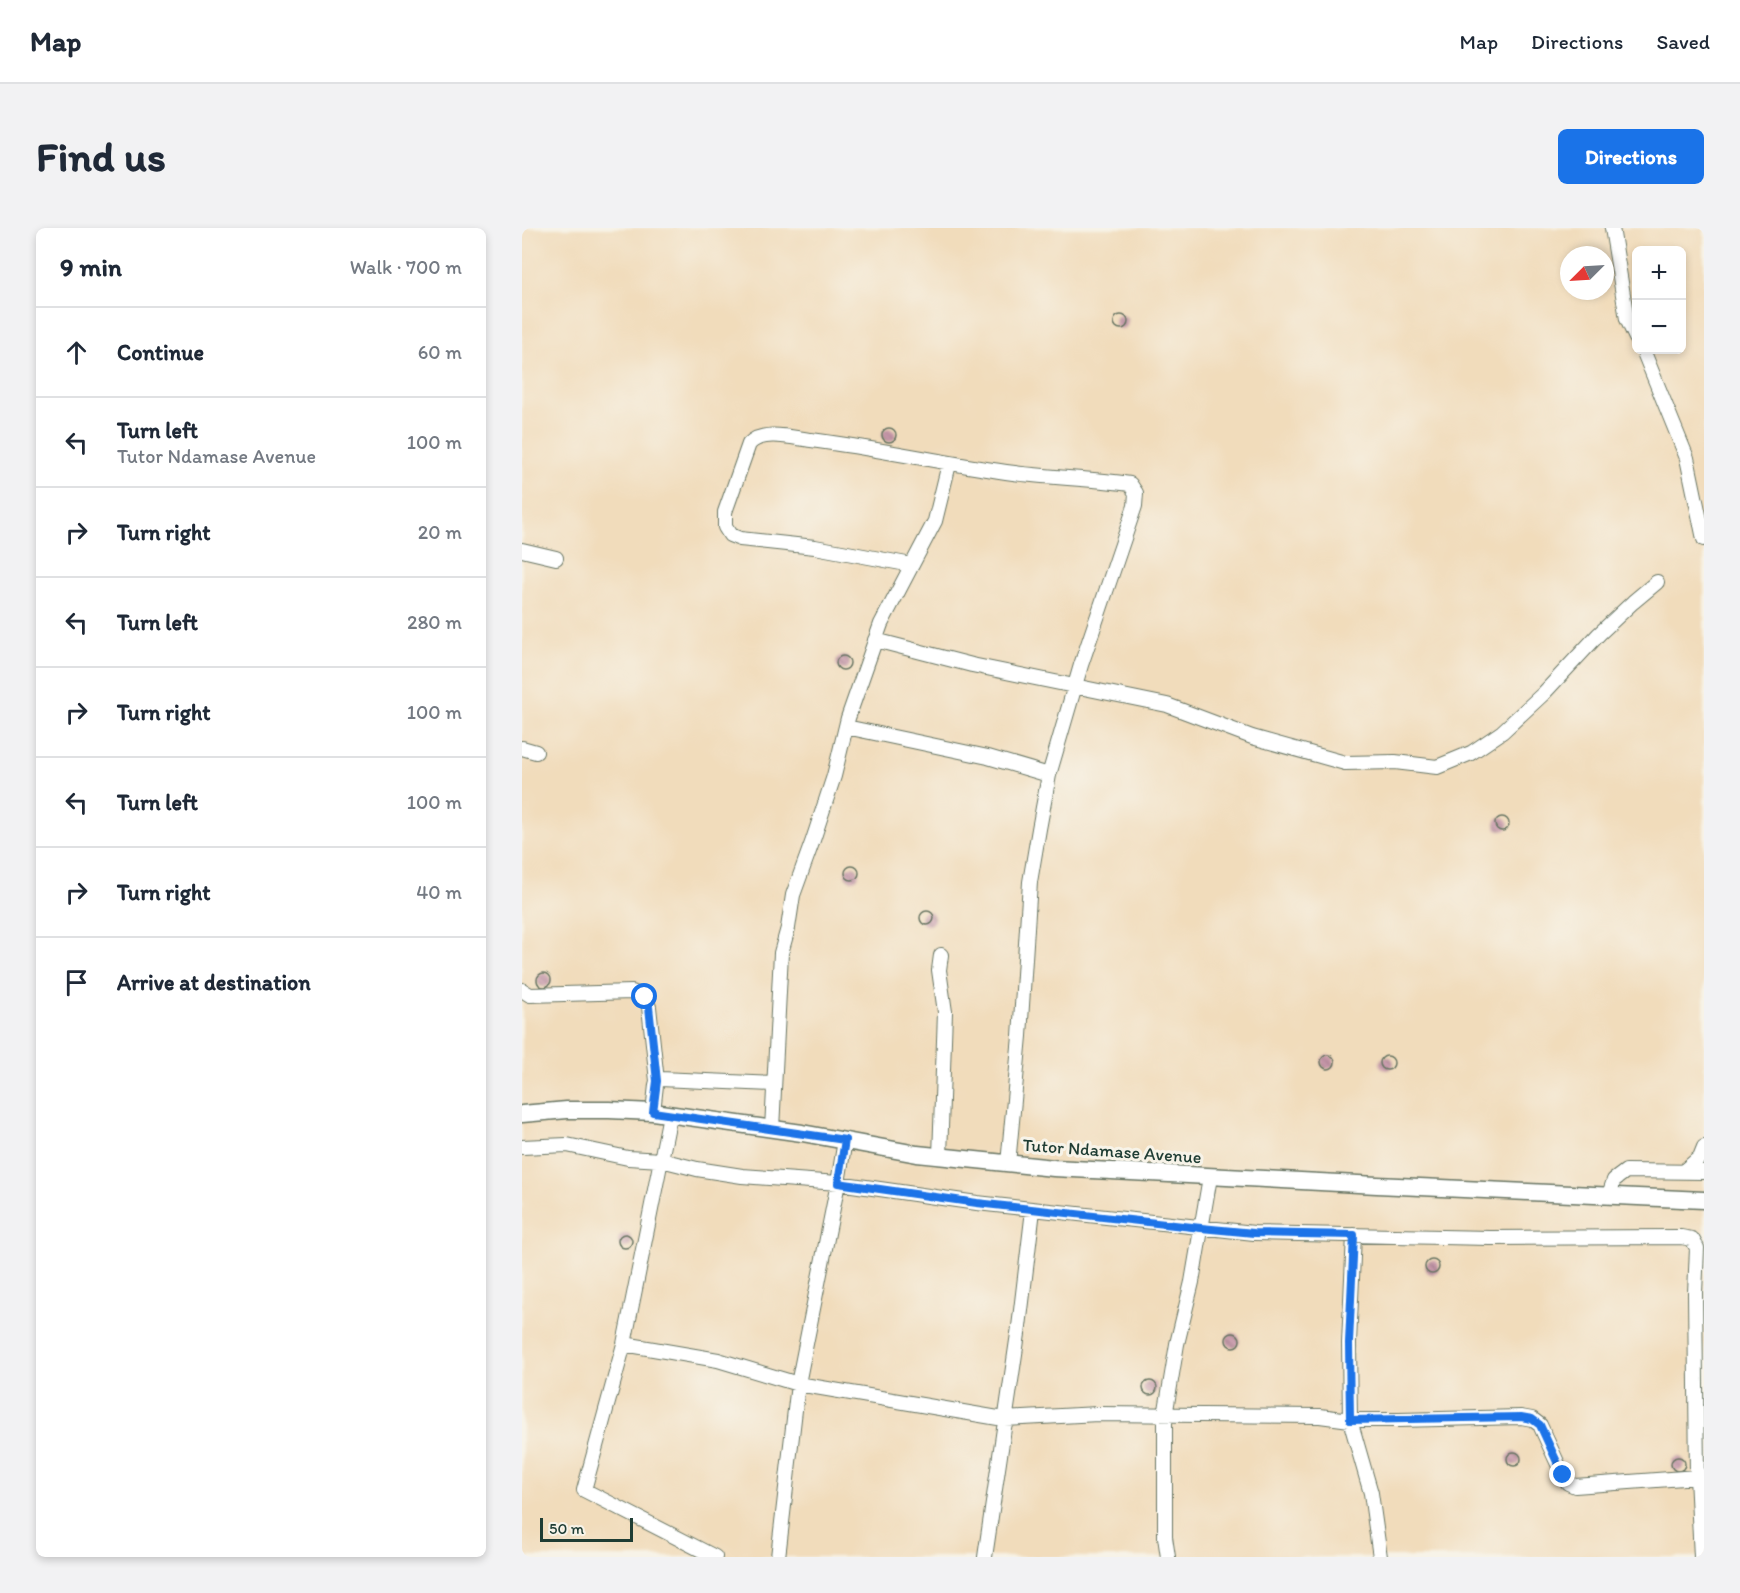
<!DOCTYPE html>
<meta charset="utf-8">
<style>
body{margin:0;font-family:Itim,sans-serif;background:#f2f2f3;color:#1f2937}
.controls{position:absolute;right:18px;top:18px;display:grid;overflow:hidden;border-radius:9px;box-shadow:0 3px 9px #0003}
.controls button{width:54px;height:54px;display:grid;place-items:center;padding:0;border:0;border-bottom:2px solid #e0e1e3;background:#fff;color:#1f2937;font:30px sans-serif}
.compass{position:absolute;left:1038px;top:18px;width:54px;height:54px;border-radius:50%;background:#fff;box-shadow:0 3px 9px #0003;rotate:246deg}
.scale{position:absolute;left:18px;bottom:15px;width:93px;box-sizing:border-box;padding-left:6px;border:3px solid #1f3d34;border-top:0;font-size:16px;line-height:21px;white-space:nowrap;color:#1f3d34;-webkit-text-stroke:4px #f7f3e8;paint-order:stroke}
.stop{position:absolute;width:18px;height:18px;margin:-14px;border:4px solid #1a73e8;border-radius:50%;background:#fff}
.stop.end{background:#1a73e8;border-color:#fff;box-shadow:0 2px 6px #0008}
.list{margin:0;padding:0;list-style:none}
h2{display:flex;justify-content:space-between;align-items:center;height:78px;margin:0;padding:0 24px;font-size:26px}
h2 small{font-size:20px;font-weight:400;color:#747a83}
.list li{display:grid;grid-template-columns:39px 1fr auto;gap:18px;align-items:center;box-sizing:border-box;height:90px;padding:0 24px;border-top:2px solid #e0e1e3}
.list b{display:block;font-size:22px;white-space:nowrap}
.list p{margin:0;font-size:20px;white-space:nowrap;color:#747a83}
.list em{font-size:20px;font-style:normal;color:#747a83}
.icon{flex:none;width:33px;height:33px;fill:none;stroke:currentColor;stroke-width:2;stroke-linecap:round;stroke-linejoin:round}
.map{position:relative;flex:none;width:1182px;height:1329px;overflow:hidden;border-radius:9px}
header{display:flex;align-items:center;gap:36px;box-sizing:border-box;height:84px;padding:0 30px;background:#fff;border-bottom:2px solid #e0e1e3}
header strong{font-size:28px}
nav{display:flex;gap:33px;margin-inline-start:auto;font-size:21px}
.intro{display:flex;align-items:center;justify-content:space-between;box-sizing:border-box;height:144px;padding:0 36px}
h1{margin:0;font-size:42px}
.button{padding:15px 27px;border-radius:9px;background:#1a73e8;color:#fff;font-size:21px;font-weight:700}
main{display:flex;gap:36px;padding:0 36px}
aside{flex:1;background:#fff;border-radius:9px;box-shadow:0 3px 9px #0003}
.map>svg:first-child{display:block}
.building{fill:url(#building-back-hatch)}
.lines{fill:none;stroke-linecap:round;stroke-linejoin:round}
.minor-casing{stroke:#687563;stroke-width:16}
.tertiary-casing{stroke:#687563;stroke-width:19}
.minor{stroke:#fff;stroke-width:14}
.tertiary{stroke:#fff;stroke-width:16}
.route{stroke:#1a73e8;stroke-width:8}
.labels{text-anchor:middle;stroke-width:6;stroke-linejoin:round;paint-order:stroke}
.street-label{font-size:18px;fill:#1f3d34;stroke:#f7f3e8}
</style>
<header>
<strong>Map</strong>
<nav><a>Map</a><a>Directions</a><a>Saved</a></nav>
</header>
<div class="intro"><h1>Find us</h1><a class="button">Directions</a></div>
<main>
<aside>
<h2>9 min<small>Walk · 700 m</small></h2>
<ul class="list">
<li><svg class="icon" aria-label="ahead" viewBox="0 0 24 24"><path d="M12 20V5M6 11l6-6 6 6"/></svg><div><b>Continue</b></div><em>60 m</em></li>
<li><svg class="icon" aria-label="left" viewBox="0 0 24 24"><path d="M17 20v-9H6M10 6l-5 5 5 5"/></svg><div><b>Turn left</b><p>Tutor Ndamase Avenue</p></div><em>100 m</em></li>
<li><svg class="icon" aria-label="right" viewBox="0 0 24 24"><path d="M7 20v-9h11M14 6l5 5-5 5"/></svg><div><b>Turn right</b></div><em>20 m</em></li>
<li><svg class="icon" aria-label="left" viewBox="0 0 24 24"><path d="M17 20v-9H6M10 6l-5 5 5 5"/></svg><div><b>Turn left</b></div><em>280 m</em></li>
<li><svg class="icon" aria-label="right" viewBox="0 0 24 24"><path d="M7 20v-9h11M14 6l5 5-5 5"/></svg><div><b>Turn right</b></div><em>100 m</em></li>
<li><svg class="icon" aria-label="left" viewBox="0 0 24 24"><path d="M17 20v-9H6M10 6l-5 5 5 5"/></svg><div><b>Turn left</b></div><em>100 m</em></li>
<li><svg class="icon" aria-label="right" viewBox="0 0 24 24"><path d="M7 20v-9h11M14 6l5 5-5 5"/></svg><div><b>Turn right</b></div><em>40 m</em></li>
<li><svg class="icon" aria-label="arrive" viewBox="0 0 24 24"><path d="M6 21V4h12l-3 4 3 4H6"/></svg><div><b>Arrive at destination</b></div></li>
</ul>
</aside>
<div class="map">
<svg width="1182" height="1329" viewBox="0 0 1182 1329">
<defs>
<pattern id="building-back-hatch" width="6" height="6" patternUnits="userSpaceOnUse" patternTransform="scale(1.5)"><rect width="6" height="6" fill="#c696a9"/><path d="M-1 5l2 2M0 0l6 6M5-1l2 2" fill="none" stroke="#a07c8a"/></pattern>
</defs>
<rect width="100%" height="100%" fill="#f7f3e8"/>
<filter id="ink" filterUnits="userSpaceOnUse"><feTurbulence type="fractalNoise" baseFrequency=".0167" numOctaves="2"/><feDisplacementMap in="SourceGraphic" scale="12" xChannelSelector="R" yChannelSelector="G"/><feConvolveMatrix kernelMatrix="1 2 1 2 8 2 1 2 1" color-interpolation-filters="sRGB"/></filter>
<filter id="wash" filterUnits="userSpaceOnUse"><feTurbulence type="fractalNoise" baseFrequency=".008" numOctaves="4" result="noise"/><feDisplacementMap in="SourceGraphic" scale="24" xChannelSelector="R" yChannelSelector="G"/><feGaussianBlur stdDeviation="1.35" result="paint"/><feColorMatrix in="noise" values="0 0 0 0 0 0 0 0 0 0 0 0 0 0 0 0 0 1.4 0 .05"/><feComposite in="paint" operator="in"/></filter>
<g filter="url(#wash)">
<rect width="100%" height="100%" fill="#f1dcbb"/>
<g id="blocks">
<path class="building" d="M592 94a7 7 0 1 1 14 0a7 7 0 1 1-14 0Z
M360 207a7 7 0 1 1 14 0a7 7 0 1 1-14 0Z
M314 435a7 7 0 1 1 14 0a7 7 0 1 1-14 0Z
M973 596a7 7 0 1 1 14 0a7 7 0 1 1-14 0Z
M323 645a7 7 0 1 1 14 0a7 7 0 1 1-14 0Z
M398 690a7 7 0 1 1 14 0a7 7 0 1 1-14 0Z
M15 752a7 7 0 1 1 14 0a7 7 0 1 1-14 0Z
M799 834a7 7 0 1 1 14 0a7 7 0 1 1-14 0Z
M858 835a7 7 0 1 1 14 0a7 7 0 1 1-14 0Z
M96 1013a7 7 0 1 1 14 0a7 7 0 1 1-14 0Z
M903 1039a7 7 0 1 1 14 0a7 7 0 1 1-14 0Z
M704 1112a7 7 0 1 1 14 0a7 7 0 1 1-14 0Z
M621 1160a7 7 0 1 1 14 0a7 7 0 1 1-14 0Z
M985 1231a7 7 0 1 1 14 0a7 7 0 1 1-14 0Z
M1149 1236a7 7 0 1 1 14 0a7 7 0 1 1-14 0Z"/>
</g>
</g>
<g filter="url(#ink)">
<use href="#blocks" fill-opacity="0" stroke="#687563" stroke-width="1.5"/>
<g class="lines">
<defs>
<path id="minor" d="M1090,0L1105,91L1114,110
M1121,122L1165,230L1182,311
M0,322L34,330
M390,337L293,319L218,311L208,307L203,299V284L227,216C241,201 271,210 289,212C354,220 419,235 484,244C525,250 567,250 608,256L614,265L613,278L559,437L527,547L517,601L508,654L498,808L486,936
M353,412L450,437L645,477L730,509L823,535L873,534L915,539L949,525L980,504L1021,466L1077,406L1111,374L1135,354
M324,499L466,529L527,547
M0,520L14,524
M0,762L8,767L110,764L123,769L127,779L135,853
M131,884L134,857L135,853L138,851L252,856
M148,887L102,1116L62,1262L193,1329
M250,901L259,725L266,700L271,667L291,612L312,548L326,490L346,433L359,396L413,293L427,236
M0,919L45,917L106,930L139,932L175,941L220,948L316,955L455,975L732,1005L968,1010L1159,1009L1170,1011L1175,1020L1173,1065L1175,1249
M418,928L423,784L417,742L419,727
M1162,943L1178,929L1182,919
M1087,967L1092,952L1104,943L1182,944
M832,1007L827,1115L828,1192L849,1265L858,1329
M102,1116L196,1132L276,1156L482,1191L576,1186L798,1188L828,1192H877L999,1189L1010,1191L1018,1197L1041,1247L1046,1255L1053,1258L1175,1249L1179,1329
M256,1329L276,1156L316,955L323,912
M463,1329L497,1099L511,982
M646,1329L643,1309V1188L655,1116L670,1054L688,949"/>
<path id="tertiary" d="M0,886L45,882H87L131,884L280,905L395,926L532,940L855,957L1182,972"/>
</defs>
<use href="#minor" class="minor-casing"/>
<use href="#tertiary" class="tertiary-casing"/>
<use href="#minor" class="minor"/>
<use href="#tertiary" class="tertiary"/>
</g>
</g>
<g class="lines" filter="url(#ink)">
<path class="route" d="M123,769L127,779L135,853L131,884L323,912L316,955L455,975L679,1000L732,1005L832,1007L827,1115L828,1192L999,1189L1010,1191L1018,1197L1041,1247"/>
</g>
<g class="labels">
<g class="street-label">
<text transform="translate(590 923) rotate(4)" y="6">Tutor Ndamase Avenue</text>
</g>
</g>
</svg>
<div class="controls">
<button>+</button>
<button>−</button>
</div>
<svg class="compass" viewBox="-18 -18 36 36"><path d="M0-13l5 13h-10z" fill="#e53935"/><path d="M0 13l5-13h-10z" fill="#747a83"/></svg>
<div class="scale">50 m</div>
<div class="stop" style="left:123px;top:769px"></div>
<div class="stop end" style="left:1041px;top:1247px"></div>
</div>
</main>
